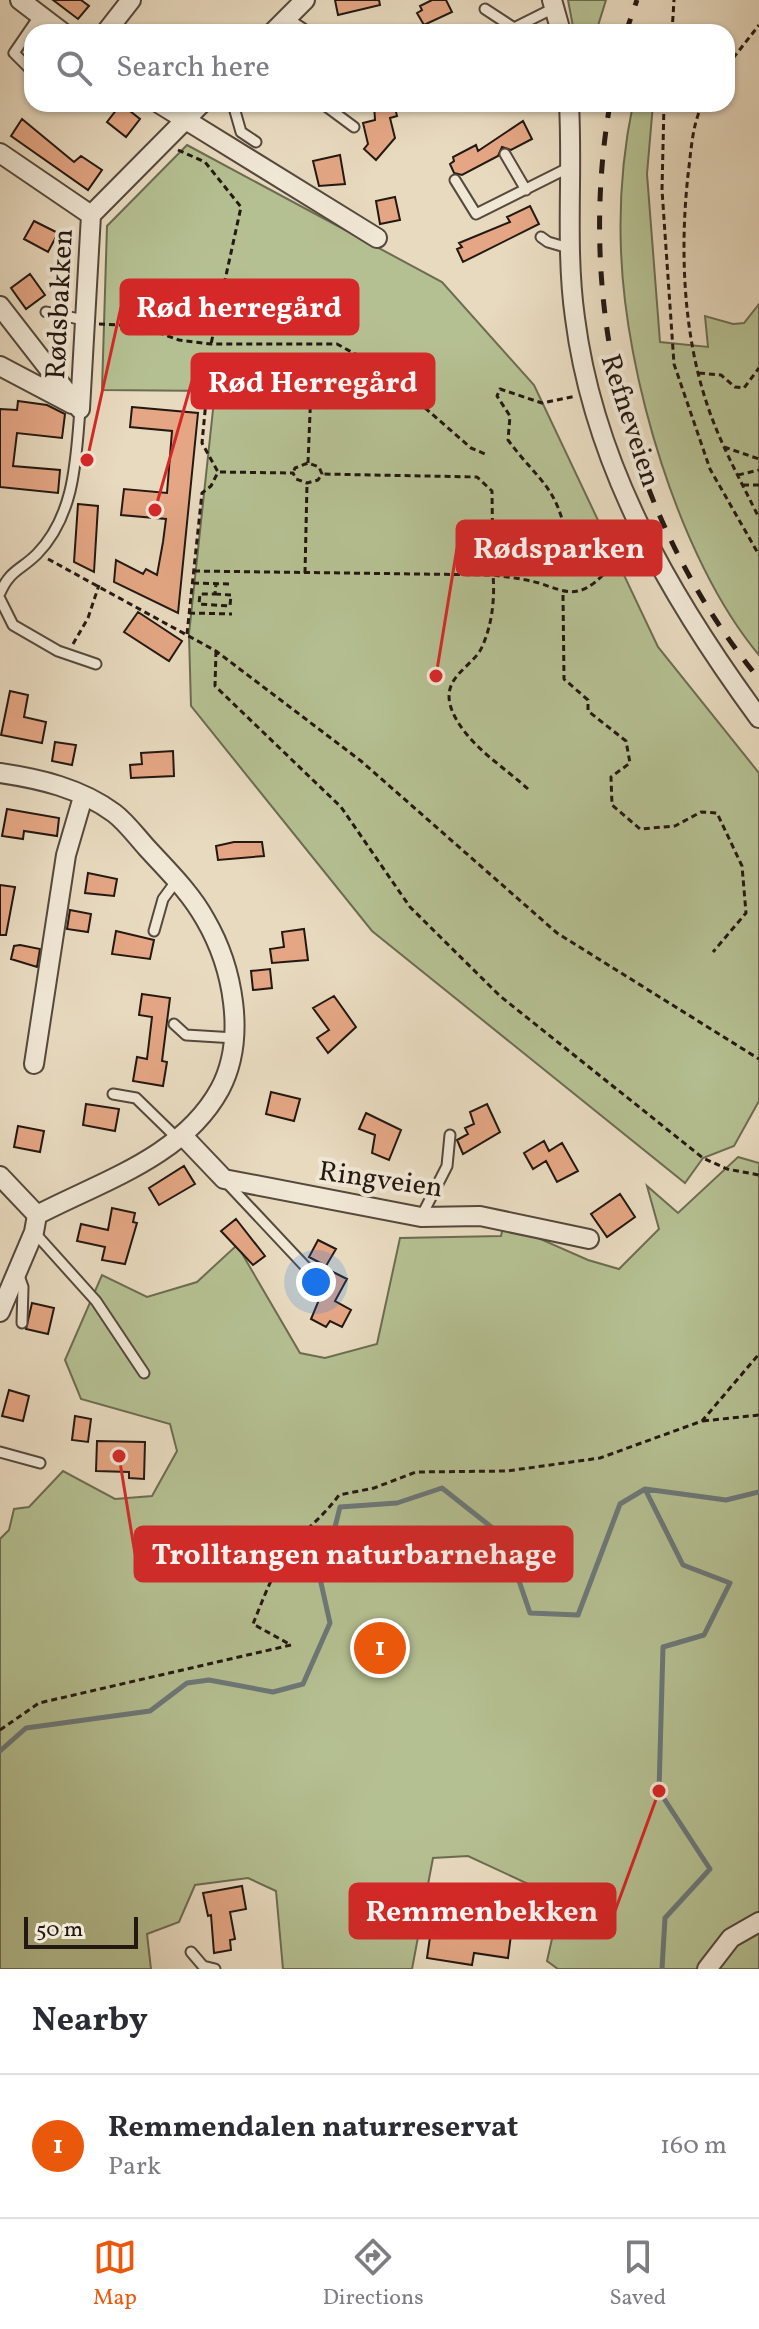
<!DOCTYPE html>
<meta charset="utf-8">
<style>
body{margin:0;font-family:Vollkorn,serif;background:#f7f7f7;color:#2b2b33}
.scale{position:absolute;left:24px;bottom:20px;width:114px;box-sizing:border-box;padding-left:8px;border:4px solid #241812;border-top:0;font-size:22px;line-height:28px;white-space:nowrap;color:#241812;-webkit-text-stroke:6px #f0e7d5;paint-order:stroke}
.you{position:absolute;left:316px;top:1282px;width:28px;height:28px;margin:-20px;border:6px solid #fff;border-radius:50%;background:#1a73e8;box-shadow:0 0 0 12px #1a73e833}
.badge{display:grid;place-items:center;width:52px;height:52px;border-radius:50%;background:#ea580c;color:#fff;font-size:26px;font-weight:700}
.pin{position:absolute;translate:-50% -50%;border:4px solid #fff;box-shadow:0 2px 8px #0006}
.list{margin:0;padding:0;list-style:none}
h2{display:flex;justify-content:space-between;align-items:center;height:104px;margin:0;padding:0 32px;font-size:34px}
h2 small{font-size:26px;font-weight:400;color:#7c7c81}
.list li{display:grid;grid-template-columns:52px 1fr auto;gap:24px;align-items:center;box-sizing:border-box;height:144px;padding:0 32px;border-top:2px solid #e1e1e2}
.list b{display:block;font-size:30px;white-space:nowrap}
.list p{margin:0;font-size:26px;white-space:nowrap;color:#7c7c81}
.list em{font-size:26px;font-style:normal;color:#7c7c81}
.icon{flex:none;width:44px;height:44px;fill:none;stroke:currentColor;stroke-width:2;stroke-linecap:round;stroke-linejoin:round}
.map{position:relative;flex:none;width:759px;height:1969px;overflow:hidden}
.search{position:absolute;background:#fff;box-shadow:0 2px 6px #0004;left:24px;right:24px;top:24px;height:88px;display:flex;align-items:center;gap:20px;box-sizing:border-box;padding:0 28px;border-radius:24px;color:#7c7c81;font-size:30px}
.sheet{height:248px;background:#fff}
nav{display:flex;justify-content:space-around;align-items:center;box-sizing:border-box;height:112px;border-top:2px solid #e1e1e2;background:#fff;font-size:22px;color:#7c7c81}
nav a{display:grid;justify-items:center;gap:4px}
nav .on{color:#ea580c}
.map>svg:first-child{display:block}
.green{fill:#b5c092;stroke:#6c6c52;stroke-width:2}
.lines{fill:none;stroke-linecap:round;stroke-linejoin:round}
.stream{stroke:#6c7879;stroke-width:5}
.building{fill:#e4a684;stroke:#241812;stroke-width:2}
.lane-casing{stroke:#55483d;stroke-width:13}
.street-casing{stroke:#55483d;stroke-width:22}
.path{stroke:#241812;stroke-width:3;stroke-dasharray:6 4;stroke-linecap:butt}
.lane{stroke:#f0e7d5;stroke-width:9}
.street{stroke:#f0e7d5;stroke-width:18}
.rail{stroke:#241812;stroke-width:5;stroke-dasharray:14 14;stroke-linecap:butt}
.labels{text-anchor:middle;stroke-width:8;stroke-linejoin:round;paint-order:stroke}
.street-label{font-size:28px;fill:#241812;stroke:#f0e7d5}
.leader{fill:none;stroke:#d62828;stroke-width:3}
.callout-dot{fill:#d62828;stroke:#f0e7d5;stroke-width:3}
.callout{fill:#d62828;stroke:#d62828;stroke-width:3}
.callout-label{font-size:30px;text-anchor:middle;font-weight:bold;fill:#fff}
</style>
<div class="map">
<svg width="759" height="1969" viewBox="0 0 759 1969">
<rect width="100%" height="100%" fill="#e8dabf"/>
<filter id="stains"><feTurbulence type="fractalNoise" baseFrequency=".0025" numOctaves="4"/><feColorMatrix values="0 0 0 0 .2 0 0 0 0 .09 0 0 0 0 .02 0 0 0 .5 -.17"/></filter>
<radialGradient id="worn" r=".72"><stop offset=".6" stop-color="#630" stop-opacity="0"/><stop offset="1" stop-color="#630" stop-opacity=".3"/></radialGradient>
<path class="green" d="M568,0H606L596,32H574Z
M633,104H653L647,174L660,342L708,347L705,316L733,324L744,323L759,304V655C679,560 625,374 621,250C619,201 623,152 633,104Z
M187,145L442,282L534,385L658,647L759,773V1101L734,1146L703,1158L685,1183L372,931L191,706L189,634L215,391L102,390L107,226Z
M738,1157L759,1163V1969H558L547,1961L558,1912L565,1901L468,1856L433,1858L412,1969H283L276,1891L248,1878L195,1885L179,1922L147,1934L151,1969H0V1539L9,1530L14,1509L29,1507L63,1471L115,1499L152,1496L177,1451L170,1424L81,1399L65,1360L102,1275L147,1297L197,1282L237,1245L300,1353L325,1358L377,1344L400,1238L501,1236L504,1223L588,1260L619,1269L659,1229L647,1186L678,1213Z"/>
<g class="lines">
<path class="stream" d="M645,1489L683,1565L730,1583L704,1635L663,1647L659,1791L710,1869L665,1918L662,1969
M0,1751L26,1728L150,1711L187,1683L209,1680L273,1692L303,1684L330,1623L321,1583L340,1507L397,1503L442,1488L504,1537L530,1613L578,1615L620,1504L645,1489L726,1500L759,1492"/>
</g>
<path class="building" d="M53,0H81L89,6L78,19Z
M335,0H379L380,5L338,15Z
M432,0H446L452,12L424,25L417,13L422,10L420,6Z
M121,104L140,119L126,137L107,122Z
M374,104H394L397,116L390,118L395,138L376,160L364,149L368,144L363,123L375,120Z
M22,119L74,162L81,156L102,170L88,190L11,136Z
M523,121L532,139L511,150L502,147L498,156L462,175L454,173L450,164L454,161L453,157L476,145L478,151Z
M340,155L345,184L319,186L313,161Z
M395,197L400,220L380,224L376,201Z
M530,206L539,224L463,262L457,249L462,247L459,243L510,222L507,217Z
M34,221L58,233L48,252L24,239Z
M30,274L45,295L26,309L11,288Z
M18,401L47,405L65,414L62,438L17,433L13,466L60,470L58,493L0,487V409L17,410Z
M132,407L198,413L178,613L114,582L116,560L143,574L146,569L157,575L163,542L166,519L121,515L124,489L167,493L172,431L130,427Z
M78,504L98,506L94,572L74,562Z
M138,612L182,641L169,661L124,632Z
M10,691L28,695L24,717L46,722L42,743L1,735Z
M55,742L76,745L72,765L52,761Z
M173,751L174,776L131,778L130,765L142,764L141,753Z
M7,809L59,818L57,836L24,831L23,839L2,836Z
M234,842H262L264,856L218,860L216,846Z
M88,873L117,879L114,896L85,893Z
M0,885L15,887L6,935H0Z
M70,910L91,914L88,932L67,929Z
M304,929L308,960L272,963L270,949L284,947L282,932Z
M116,931L154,940L150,959L112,954Z
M20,945L40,949L37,967L11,959L14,946Z
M270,969L272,988L253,990L251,971Z
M142,994L170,998L162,1061L167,1062L163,1086L133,1081L137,1057L147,1059L152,1017L139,1015Z
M334,996L356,1027L328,1053L317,1038L329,1030L313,1008Z
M271,1092L300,1099L294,1121L266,1114Z
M86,1104L119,1109L115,1131L83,1125Z
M487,1104L500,1132L463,1154L457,1140L468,1134L465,1128L474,1124L470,1112Z
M366,1113L401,1130L389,1160L372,1153L375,1135L359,1129Z
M18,1126L44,1131L40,1152L14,1147Z
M544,1141L549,1151L562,1143L578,1171L557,1182L546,1161L533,1169L524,1153Z
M184,1166L195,1184L159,1205L149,1188Z
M620,1194L635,1217L607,1237L591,1214Z
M112,1208L135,1213L133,1222L137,1223L125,1264L102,1260L105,1247L77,1241L81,1224L108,1230Z
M236,1219L265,1256L253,1265L221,1231Z
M318,1240L336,1249L326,1266L309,1257Z
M331,1271L347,1279L335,1301L351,1310L342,1327L330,1321L326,1327L311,1319Z
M32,1303L54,1308L48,1334L26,1329Z
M9,1390L29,1396L23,1421L2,1416Z
M75,1416L91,1419L88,1442L72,1440Z
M97,1441L145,1442L144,1479L129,1478V1472L96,1471Z
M242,1886L246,1909L230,1912L235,1939L230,1940L231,1950L214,1953L211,1915L208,1916L203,1893Z
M435,1902L468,1907L466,1920L512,1927L508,1958L474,1953L472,1965L427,1958Z"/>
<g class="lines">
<defs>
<path id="lane" d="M485,9L514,28
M287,18L308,32
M506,32L554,8
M29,68L14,53L40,15
M233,104L241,132L256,142
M323,104L354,127
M505,154L526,190
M455,180L476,214L572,166
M541,237L548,242L572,249
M46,312L84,320
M0,593C10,570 21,570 37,554C75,515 76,459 80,409
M0,599L13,625L58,651L96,664
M154,931L163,899L177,880
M174,1024L186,1035L235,1038
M113,1094L136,1098L178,1139
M226,1182L317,1279
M421,1217L447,1166L450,1135
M34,1232L96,1301L144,1373
M18,1273L23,1287L22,1323
M0,1452L40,1463
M191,1952L203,1966L215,1969"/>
<path id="street" d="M20,0L62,32
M552,0L561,32
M106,32L131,0
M273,32L305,0
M160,104L377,238
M569,104C573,175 565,248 575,318C594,467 671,598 759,718
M0,153L91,215
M0,306L80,409
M0,366L72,404
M80,409L91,215L201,104
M0,773C40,779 80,788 114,813C126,822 137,837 147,848C168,871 190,892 205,919C233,967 247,1038 220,1089C183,1157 102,1181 37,1215L0,1176
M34,1064L66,855L83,797
M183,1136L224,1179L421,1217L480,1216L589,1239
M0,1312L34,1232L37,1215
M707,1969L731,1938L759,1922"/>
</defs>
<use href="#lane" class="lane-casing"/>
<use href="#street" class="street-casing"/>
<path class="path" d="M672,32L674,0
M727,66L759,25
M664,104L662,190L674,364L710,469L759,555
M703,104C692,123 691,153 688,175C680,248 683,331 706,401C719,442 740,479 759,518
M178,150L205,162L241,207L211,344
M99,324L140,326L179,340L211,344H337L377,366L471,448L485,454
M699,373L721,375L735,387L744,388L759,368
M724,447L759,459
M308,463L311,389
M220,472L293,473L296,479L307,483L318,480L322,474L319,467L308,463L295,468L293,473
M738,475L759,470
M743,485H759
M48,559L216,651L361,761L557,933L759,1059
M194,571L493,575L492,491L477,477L322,474
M305,573L307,484
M193,583L233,584
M215,594L231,595L230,606L199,604L200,594H215L216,584
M563,595L564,679L588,700V711L626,741L630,763L611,777L612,805L640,829L675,826L701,812L717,813L742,866L746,913L713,952
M189,613L232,614
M187,634L202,493L211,486L218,472L202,443L206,401
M73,644L88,618L99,585
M216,651L215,686L341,807L410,907L500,996L703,1158L727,1169L759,1175
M528,789C503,766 470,747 454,715C436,678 472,669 482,647C492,625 495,599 493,575C508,577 524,579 539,583C568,593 579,599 604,574L594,552L579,538L567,542C558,486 539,482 508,440L510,416L497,396L500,389L542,403L576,396
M703,1421L759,1415
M0,1730L39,1703L291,1645L253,1624C264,1597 276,1563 296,1541C311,1525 326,1513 339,1495L374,1488L416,1472L507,1471L600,1458L702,1421L759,1354"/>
<use href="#lane" class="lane"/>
<use href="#street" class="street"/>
<path class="rail" d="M626,32L637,0
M610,104C575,306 629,520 759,679"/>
</g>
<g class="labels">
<g class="street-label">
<text transform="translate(58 304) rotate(-87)" y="10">Rødsbakken</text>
<text transform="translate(632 420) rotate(72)" y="10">Refneveien</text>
<text transform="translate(381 1178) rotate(8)" y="10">Ringveien</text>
</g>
</g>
<path class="leader" d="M87 460L121 307M155 510L192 381M436 676L457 548M119 1456L135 1554M659 1791L615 1911"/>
<g class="callout-dot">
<circle cx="87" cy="460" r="8"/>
<circle cx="155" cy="510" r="8"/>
<circle cx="436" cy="676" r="8"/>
<circle cx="119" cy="1456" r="8"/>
<circle cx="659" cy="1791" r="8"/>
</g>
<g class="callout">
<rect x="121" y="280" width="237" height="54" rx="8"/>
<rect x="192" y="354" width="242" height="54" rx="8"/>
<rect x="457" y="521" width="204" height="54" rx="8"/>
<rect x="135" y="1527" width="437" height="54" rx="8"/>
<rect x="350" y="1884" width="265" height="54" rx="8"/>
</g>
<g class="callout-label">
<text x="239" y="317">Rød herregård</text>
<text x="313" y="392">Rød Herregård</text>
<text x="559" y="558">Rødsparken</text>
<text x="354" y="1564">Trolltangen naturbarnehage</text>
<text x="482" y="1921">Remmenbekken</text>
</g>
<rect width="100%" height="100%" filter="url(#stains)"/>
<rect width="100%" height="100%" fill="url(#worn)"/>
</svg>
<div class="scale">50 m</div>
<div class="you"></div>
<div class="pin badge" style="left:380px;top:1648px">1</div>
<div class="search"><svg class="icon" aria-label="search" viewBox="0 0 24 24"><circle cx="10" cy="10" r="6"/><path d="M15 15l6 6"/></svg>Search here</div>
</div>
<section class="sheet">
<h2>Nearby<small></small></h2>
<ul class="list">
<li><span class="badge">1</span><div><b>Remmendalen naturreservat</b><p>Park</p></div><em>160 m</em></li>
</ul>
</section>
<nav>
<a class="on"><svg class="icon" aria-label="map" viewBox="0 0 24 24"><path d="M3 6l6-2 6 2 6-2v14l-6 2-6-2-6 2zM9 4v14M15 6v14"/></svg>Map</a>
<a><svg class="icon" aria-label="directions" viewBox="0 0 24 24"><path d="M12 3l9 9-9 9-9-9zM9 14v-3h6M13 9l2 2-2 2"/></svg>Directions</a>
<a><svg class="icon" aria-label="saved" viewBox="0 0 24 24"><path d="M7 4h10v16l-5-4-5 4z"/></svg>Saved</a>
</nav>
